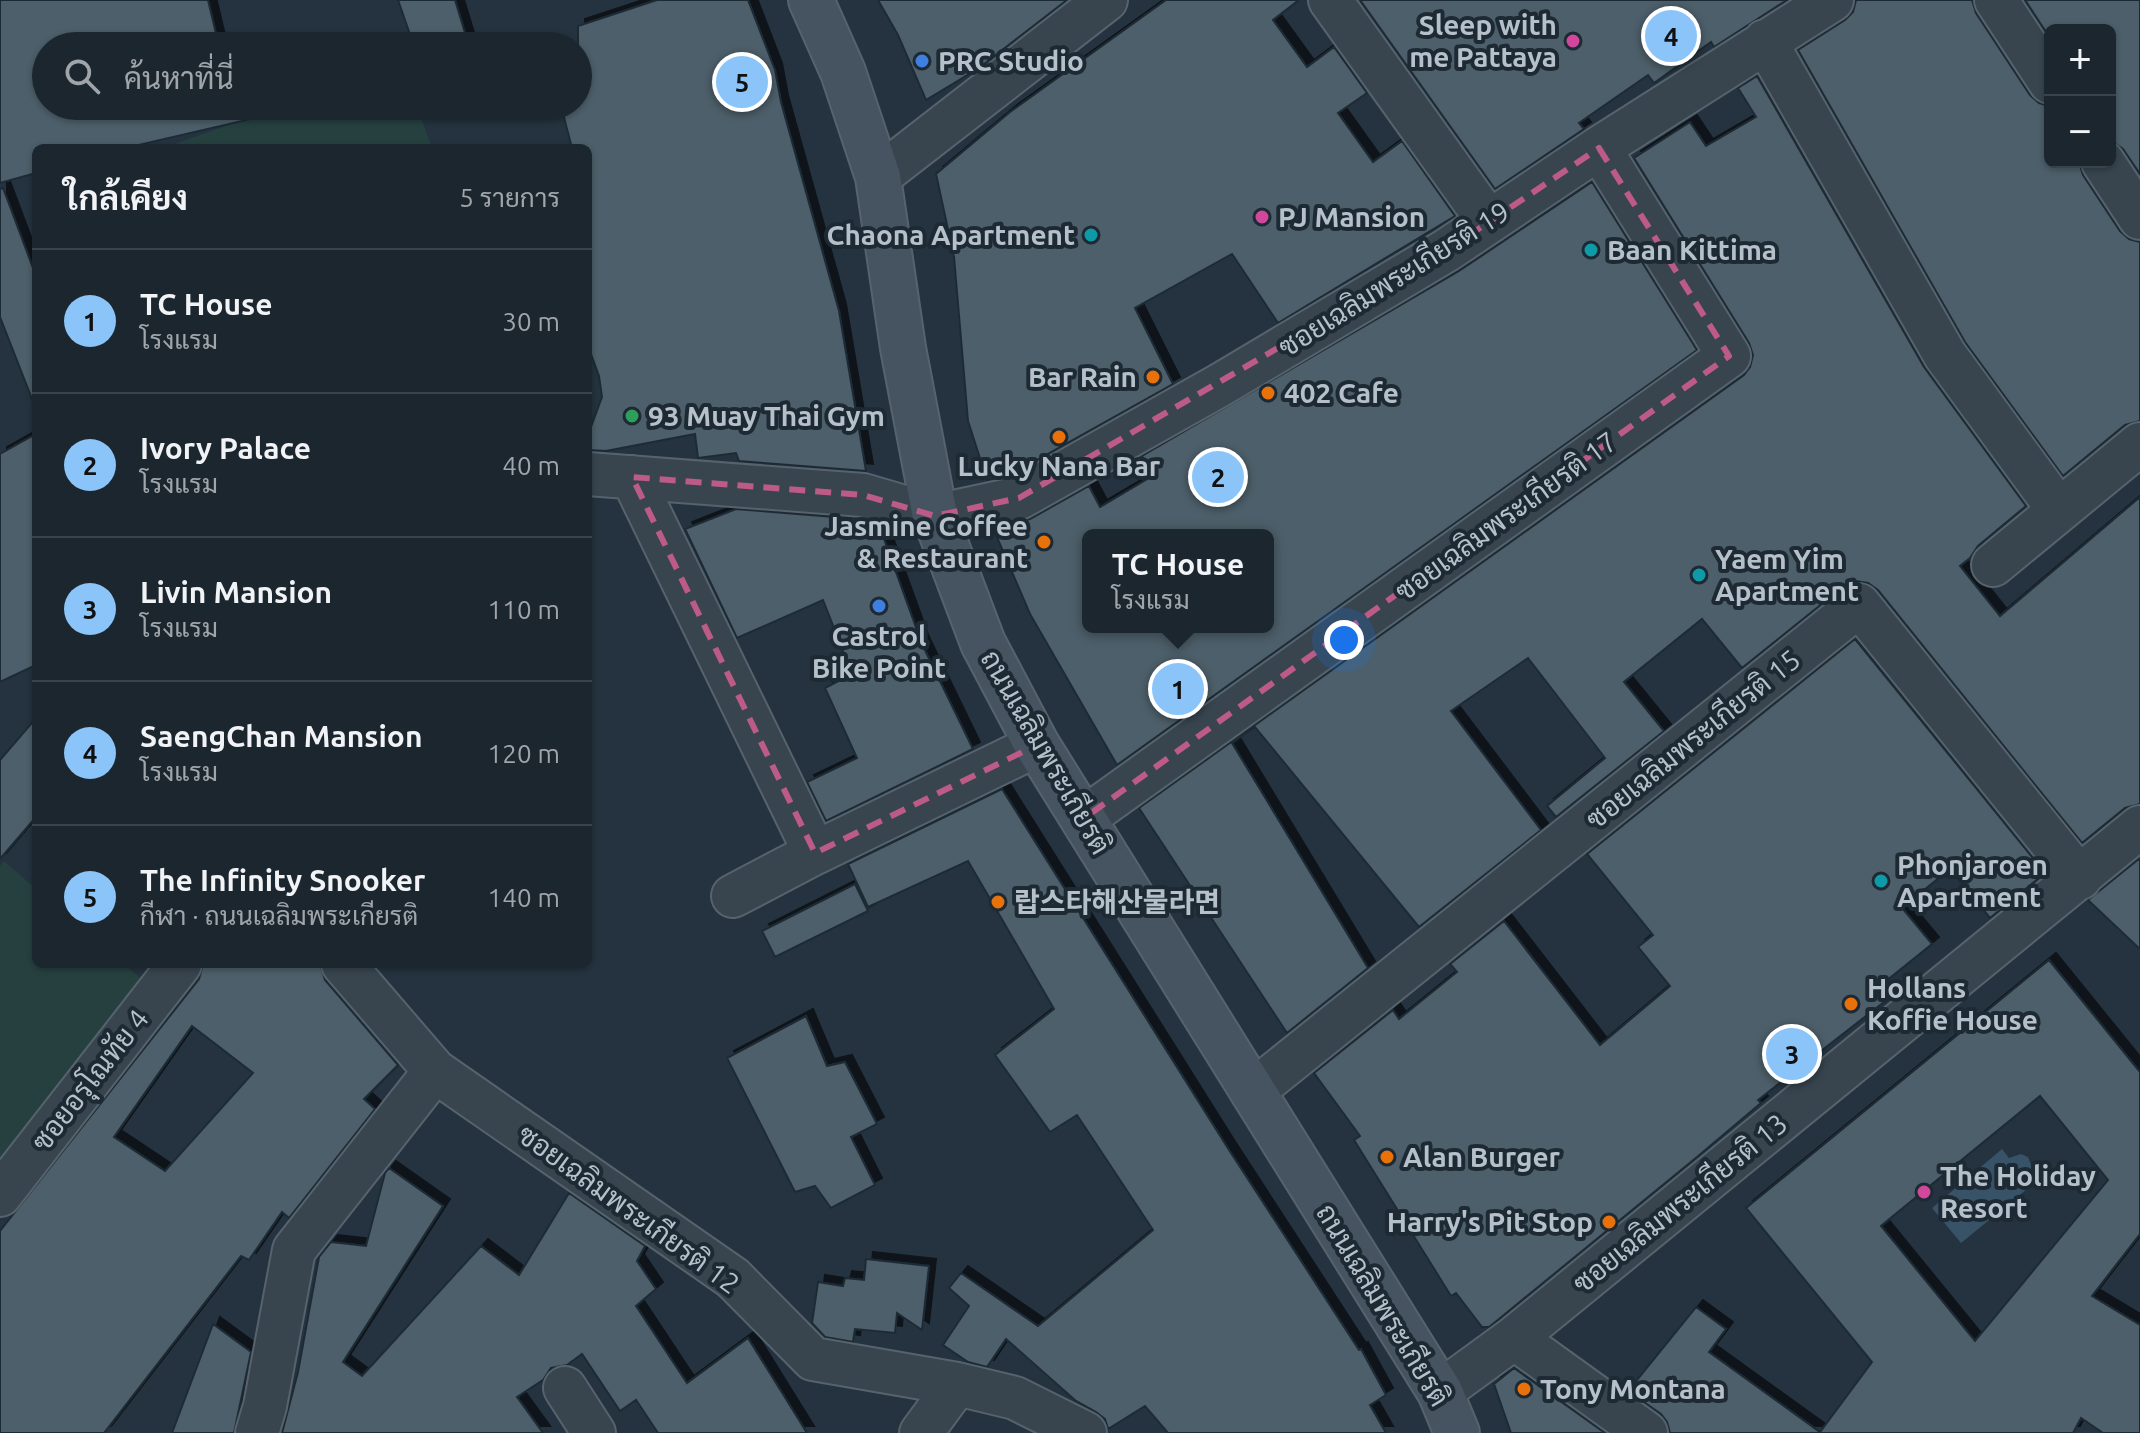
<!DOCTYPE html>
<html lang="th">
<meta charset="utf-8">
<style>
body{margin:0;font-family:Ubuntu,"Noto Sans KR",Sarabun,sans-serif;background:#242e37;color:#f1f3f6}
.controls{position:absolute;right:24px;top:24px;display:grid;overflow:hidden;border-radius:12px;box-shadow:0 2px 6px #0004}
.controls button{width:72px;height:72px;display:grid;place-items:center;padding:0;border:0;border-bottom:2px solid #39434b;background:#1b262f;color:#f1f3f6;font:40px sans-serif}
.you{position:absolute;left:1344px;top:640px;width:28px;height:28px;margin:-20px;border:6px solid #fff;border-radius:50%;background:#1a73e8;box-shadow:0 0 0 12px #1a73e833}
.badge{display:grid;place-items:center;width:52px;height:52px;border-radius:50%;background:#8ac4f9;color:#111;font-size:26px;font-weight:700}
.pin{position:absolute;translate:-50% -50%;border:4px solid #fff;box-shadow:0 2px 8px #0006}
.popup{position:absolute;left:1082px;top:529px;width:192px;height:104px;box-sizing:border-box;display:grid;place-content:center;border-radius:12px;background:#1b262f;filter:drop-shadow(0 2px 6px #0005);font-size:26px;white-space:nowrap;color:#a0a5aa}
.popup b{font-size:30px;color:#f1f3f6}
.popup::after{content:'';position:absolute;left:50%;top:100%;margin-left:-16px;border:16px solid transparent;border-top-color:#1b262f}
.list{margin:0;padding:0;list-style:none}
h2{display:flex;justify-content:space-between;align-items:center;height:104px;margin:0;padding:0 32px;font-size:34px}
h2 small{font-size:26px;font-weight:400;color:#a0a5aa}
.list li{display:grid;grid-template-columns:52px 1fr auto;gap:24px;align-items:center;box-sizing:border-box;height:144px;padding:0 32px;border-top:2px solid #39434b}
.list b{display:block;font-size:30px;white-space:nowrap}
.list p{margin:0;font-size:26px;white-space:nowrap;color:#a0a5aa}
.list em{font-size:26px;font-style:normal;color:#a0a5aa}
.icon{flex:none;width:44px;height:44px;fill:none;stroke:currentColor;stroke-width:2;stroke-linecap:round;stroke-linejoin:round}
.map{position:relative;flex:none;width:2140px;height:1433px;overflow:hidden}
.search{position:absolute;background:#1b262f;box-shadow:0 2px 6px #0004;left:32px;top:32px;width:560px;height:88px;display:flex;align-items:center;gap:20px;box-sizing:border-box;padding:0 28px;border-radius:44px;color:#a0a5aa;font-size:30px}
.panel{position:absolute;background:#1b262f;box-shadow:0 2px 6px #0004;left:32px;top:144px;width:560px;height:824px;border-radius:12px}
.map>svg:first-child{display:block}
.green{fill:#264040}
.water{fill:#385267}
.building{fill:#4d5e6a;stroke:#1f2c36;stroke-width:2;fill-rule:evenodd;filter:url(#shadow)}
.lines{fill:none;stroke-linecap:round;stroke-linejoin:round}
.minor-casing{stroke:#56636d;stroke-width:46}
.secondary-casing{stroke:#56636d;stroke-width:48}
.minor{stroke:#38454f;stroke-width:42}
.secondary{stroke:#465462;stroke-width:44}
.marked{fill:none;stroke:#bd5b87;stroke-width:6;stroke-dasharray:16 10;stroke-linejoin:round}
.hotel-dot{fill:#d1479c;stroke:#1d2a34;stroke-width:3}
.shop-dot{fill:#3f7fe0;stroke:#1d2a34;stroke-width:3}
.culture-dot{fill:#0f9aa8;stroke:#1d2a34;stroke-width:3}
.food-dot{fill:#e8710a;stroke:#1d2a34;stroke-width:3}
.leisure-dot{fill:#2e9e5b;stroke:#1d2a34;stroke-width:3}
.labels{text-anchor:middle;stroke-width:8;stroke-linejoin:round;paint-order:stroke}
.poi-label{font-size:28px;font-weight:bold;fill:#b5c0ca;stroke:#1d2a34;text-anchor:start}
.street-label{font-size:28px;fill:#b5c0ca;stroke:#1d2a34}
</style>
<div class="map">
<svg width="2140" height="1433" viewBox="0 0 2140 1433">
<defs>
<filter id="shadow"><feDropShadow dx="7" dy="-7" stdDeviation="0" flood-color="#0009"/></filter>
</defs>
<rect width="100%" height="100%" fill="#24333f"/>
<path class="green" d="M282,106H417L432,148H163Z
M4,861L36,889V964H124L144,981L0,1170V866Z"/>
<path class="water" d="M2002,1149L2009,1158L2021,1154L2028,1157L2033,1170L2027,1178L2032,1185L1961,1243L1932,1208Z"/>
<path class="building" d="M0,0H208L219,46H46V106H254L255,118L126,148H36V173L0,183Z
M398,0H455L469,46H414Z
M657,0H748L775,70L781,102L839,311L866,471L739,461L736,453L698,458L695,434L606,451L588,450V435L602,397L599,376L588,346V148H572L561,106H578V26Z
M878,0H1067L979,68L926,100L898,35Z
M1166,0H1299L1273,20L1307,67L1334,47L1367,93L1338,113L1373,162L1402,141L1455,216L1278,323L1232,254L1135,308L1173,384L1010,475L987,480L968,421L954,257L936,174L1010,112Z
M1360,0H1787L1714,47L1711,42L1654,83L1648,75L1579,123L1584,129L1495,189Z
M1856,0H1972L1976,13L2030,95L2039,103L2050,106V162H2079L2083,175L2120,231L2129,239L2140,242V421L2125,425L2063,476L1965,342L1798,50L1845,20L1853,12Z
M2025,0H2140V174L2123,149L2110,140V30H2050V38Z
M1757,76L1924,367L2026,506L1978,546L1970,558L1960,566L2000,616L2140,497V804L2125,808L2082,843L1878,590L1868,583L1856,581L1844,586L1742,668L1702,619L1624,682L1664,731L1556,817L1547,806L1605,758L1528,658L1451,711L1541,830L1419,927L1255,727L1232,743L1368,968L1287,1033L1139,808L1744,375L1750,367L1753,355L1749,343L1634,158L1690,122L1706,146L1756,117L1738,88Z
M1592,182L1697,350L1117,765L1030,614L996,535L1003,531L1001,526L1030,519L1089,486L1100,507L1154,475L1142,456L1459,271ZM1088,535H1268V627H1088Z
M3,188L36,276V404H34L0,317V189Z
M36,434V665L0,682V454Z
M736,509L859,519L879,525L922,644L973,749L826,821L807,782L857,758L825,688L852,674L823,600L737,638L685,529Z
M1855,639L2045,873L1990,918L1950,869L1902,908L1932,944L1875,990L1884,1002L1758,1100L1761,1103L1697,1157L1499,1319L1489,1327H1482L1456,1293L1451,1296L1354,1140L1360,1136L1314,1073L1393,1010L1399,1019L1457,972L1450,964L1504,921L1600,1045L1670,986L1638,947L1653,935L1587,854Z
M36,718V817L0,859V760Z
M1002,789L1229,1150L1359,1350L1361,1349L1386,1395L1370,1405L1386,1433H1168L1145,1406L1108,1429L1105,1419L1096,1412L1076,1401L1006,1339L987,1367L968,1362L943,1345L969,1306L949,1288L961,1273L1038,1326L1153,1230L1077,1115L1050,1132L995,1055L1054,1009L968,861L868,907L848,864Z
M2140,858V949L2088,900Z
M855,884L868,911L775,957L762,931Z
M2049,960L2140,1072V1234L2092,1296L2140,1325V1433H2103L2081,1418L2073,1433H1670L1667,1422L1661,1414L1628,1391L1696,1307L1726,1329L1709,1352L1820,1432L1872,1362L1746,1208ZM2040,1096L2108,1180L1975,1341L1881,1226Z
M203,964H320L325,980L398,1065L364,1099L375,1109L289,1218L282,1212L249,1260L241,1256L104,1433H0V1231L199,979ZM192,1026L253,1073L165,1171L114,1137Z
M806,1016L827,1066L845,1062L877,1124L851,1137L875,1185L831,1208L815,1186L795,1192L727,1058Z
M389,1168L443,1206L343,1362L362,1376L481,1246L519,1275L569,1193L645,1246L637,1261L656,1289L636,1306L687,1383L748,1338L807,1433H658L636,1400L620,1411L582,1354L567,1365L551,1368L543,1380L517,1397L543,1433H282L298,1372L319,1257L331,1242L366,1246L385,1173Z
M866,1259L929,1266L922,1330L897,1313L895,1333L855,1329L853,1342L825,1337L812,1323L818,1282L843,1286L845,1278L864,1280Z
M213,1324L251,1352L234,1433H172Z
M1514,1368L1605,1433H1511L1494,1384Z"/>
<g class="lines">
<defs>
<path id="minor" d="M1330,0L1489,222
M1996,0L2050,82
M1765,41L1945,355L2058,509
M2103,162L2140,218
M878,177L1106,0
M588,474L863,495L935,516L1019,498L1220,385L1447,250L1599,148L1832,0
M632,477L815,853L1037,745
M1993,565L2140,444
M1083,819L1729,356L1599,148
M733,896L815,853
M343,964L435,1071L733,1278L813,1359L957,1384L1015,1398L1085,1433
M1252,1092L1859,605L2080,878
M0,1195L180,964
M1514,1338L1646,1433
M565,1388L594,1433
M1440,1392L1514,1338L2140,827
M257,1433L265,1406L294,1250L435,1071
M921,1433L957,1384"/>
<path id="secondary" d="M811,0L843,72L878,177L903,348L935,516L983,643L1037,745L1440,1392L1457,1433"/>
</defs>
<use href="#minor" class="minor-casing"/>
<use href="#secondary" class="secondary-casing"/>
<use href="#minor" class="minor"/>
<use href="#secondary" class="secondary"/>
</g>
<path class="marked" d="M1599,148L1729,356L1083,819L1037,745L815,853L632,477L863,495L935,516L1019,498L1447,250Z"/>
<g class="hotel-dot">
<circle cx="1573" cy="41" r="8"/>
<circle cx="1262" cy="217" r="8"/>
<circle cx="1924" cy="1192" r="8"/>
</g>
<g class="shop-dot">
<circle cx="922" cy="61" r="8"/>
<circle cx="879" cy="606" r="8"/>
</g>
<g class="culture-dot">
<circle cx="1091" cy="235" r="8"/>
<circle cx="1591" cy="250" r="8"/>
<circle cx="1699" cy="575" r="8"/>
<circle cx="1881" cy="881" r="8"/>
</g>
<g class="food-dot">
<circle cx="1153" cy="377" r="8"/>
<circle cx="1268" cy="393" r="8"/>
<circle cx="1059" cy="437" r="8"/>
<circle cx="1044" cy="542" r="8"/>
<circle cx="998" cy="902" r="8"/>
<circle cx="1851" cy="1004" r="8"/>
<circle cx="1387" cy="1157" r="8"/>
<circle cx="1609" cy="1222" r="8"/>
<circle cx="1524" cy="1389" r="8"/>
</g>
<circle class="leisure-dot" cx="632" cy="416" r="8"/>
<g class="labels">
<g class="poi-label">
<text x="1557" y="35" text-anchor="end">Sleep with<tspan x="1557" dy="32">me Pattaya</tspan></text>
<text x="938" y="71">PRC Studio</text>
<text x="1278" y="227">PJ Mansion</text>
<text x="1075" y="245" text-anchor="end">Chaona Apartment</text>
<text x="1607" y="260">Baan Kittima</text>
<text x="1137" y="387" text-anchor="end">Bar Rain</text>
<text x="1284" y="403">402 Cafe</text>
<text x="648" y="426">93 Muay Thai Gym</text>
<text x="1059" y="476" text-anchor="middle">Lucky Nana Bar</text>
<text x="1028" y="536" text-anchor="end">Jasmine Coffee<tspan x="1028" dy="32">&amp; Restaurant</tspan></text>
<text x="1715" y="569">Yaem Yim<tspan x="1715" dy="32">Apartment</tspan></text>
<text x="879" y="646" text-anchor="middle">Castrol<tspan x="879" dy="32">Bike Point</tspan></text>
<text x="1897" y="875">Phonjaroen<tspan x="1897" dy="32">Apartment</tspan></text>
<text x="1014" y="912">랍스타해산물라면</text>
<text x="1867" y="998">Hollans<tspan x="1867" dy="32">Koffie House</tspan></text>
<text x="1403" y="1167">Alan Burger</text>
<text x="1940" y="1186">The Holiday<tspan x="1940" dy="32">Resort</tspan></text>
<text x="1593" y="1232" text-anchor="end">Harry's Pit Stop</text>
<text x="1540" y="1399">Tony Montana</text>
</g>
<g class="street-label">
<text transform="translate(1394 279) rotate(-32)" y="10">ซอยเฉลิมพระเกียรติ 19</text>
<text transform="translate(1506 516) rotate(-36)" y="10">ซอยเฉลิมพระเกียรติ 17</text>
<text transform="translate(1693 739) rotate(-39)" y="10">ซอยเฉลิมพระเกียรติ 15</text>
<text transform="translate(1046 752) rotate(60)" y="10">ถนนเฉลิมพระเกียรติ</text>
<text transform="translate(90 1080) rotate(-52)" y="10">ซอยอรุโณทัย 4</text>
<text transform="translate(1680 1203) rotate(-39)" y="10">ซอยเฉลิมพระเกียรติ 13</text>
<text transform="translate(629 1209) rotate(36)" y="10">ซอยเฉลิมพระเกียรติ 12</text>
<text transform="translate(1383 1305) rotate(59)" y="10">ถนนเฉลิมพระเกียรติ</text>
</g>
</g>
</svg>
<div class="controls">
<button>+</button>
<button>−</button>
</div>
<div class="you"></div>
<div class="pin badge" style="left:1178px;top:689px">1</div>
<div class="popup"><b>TC House</b>โรงแรม</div>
<div class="pin badge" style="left:1218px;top:477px">2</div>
<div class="pin badge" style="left:1792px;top:1054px">3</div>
<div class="pin badge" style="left:1671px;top:36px">4</div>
<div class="pin badge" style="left:742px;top:82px">5</div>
<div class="search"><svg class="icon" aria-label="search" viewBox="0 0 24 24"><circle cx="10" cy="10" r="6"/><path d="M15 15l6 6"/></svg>ค้นหาที่นี่</div>
<section class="panel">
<h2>ใกล้เคียง<small>5 รายการ</small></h2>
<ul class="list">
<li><span class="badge">1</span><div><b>TC House</b><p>โรงแรม</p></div><em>30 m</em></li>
<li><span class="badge">2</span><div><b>Ivory Palace</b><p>โรงแรม</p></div><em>40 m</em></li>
<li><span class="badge">3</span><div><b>Livin Mansion</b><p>โรงแรม</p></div><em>110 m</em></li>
<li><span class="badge">4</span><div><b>SaengChan Mansion</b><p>โรงแรม</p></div><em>120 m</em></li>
<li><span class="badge">5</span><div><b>The Infinity Snooker</b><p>กีฬา · ถนนเฉลิมพระเกียรติ</p></div><em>140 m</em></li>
</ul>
</section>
</div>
